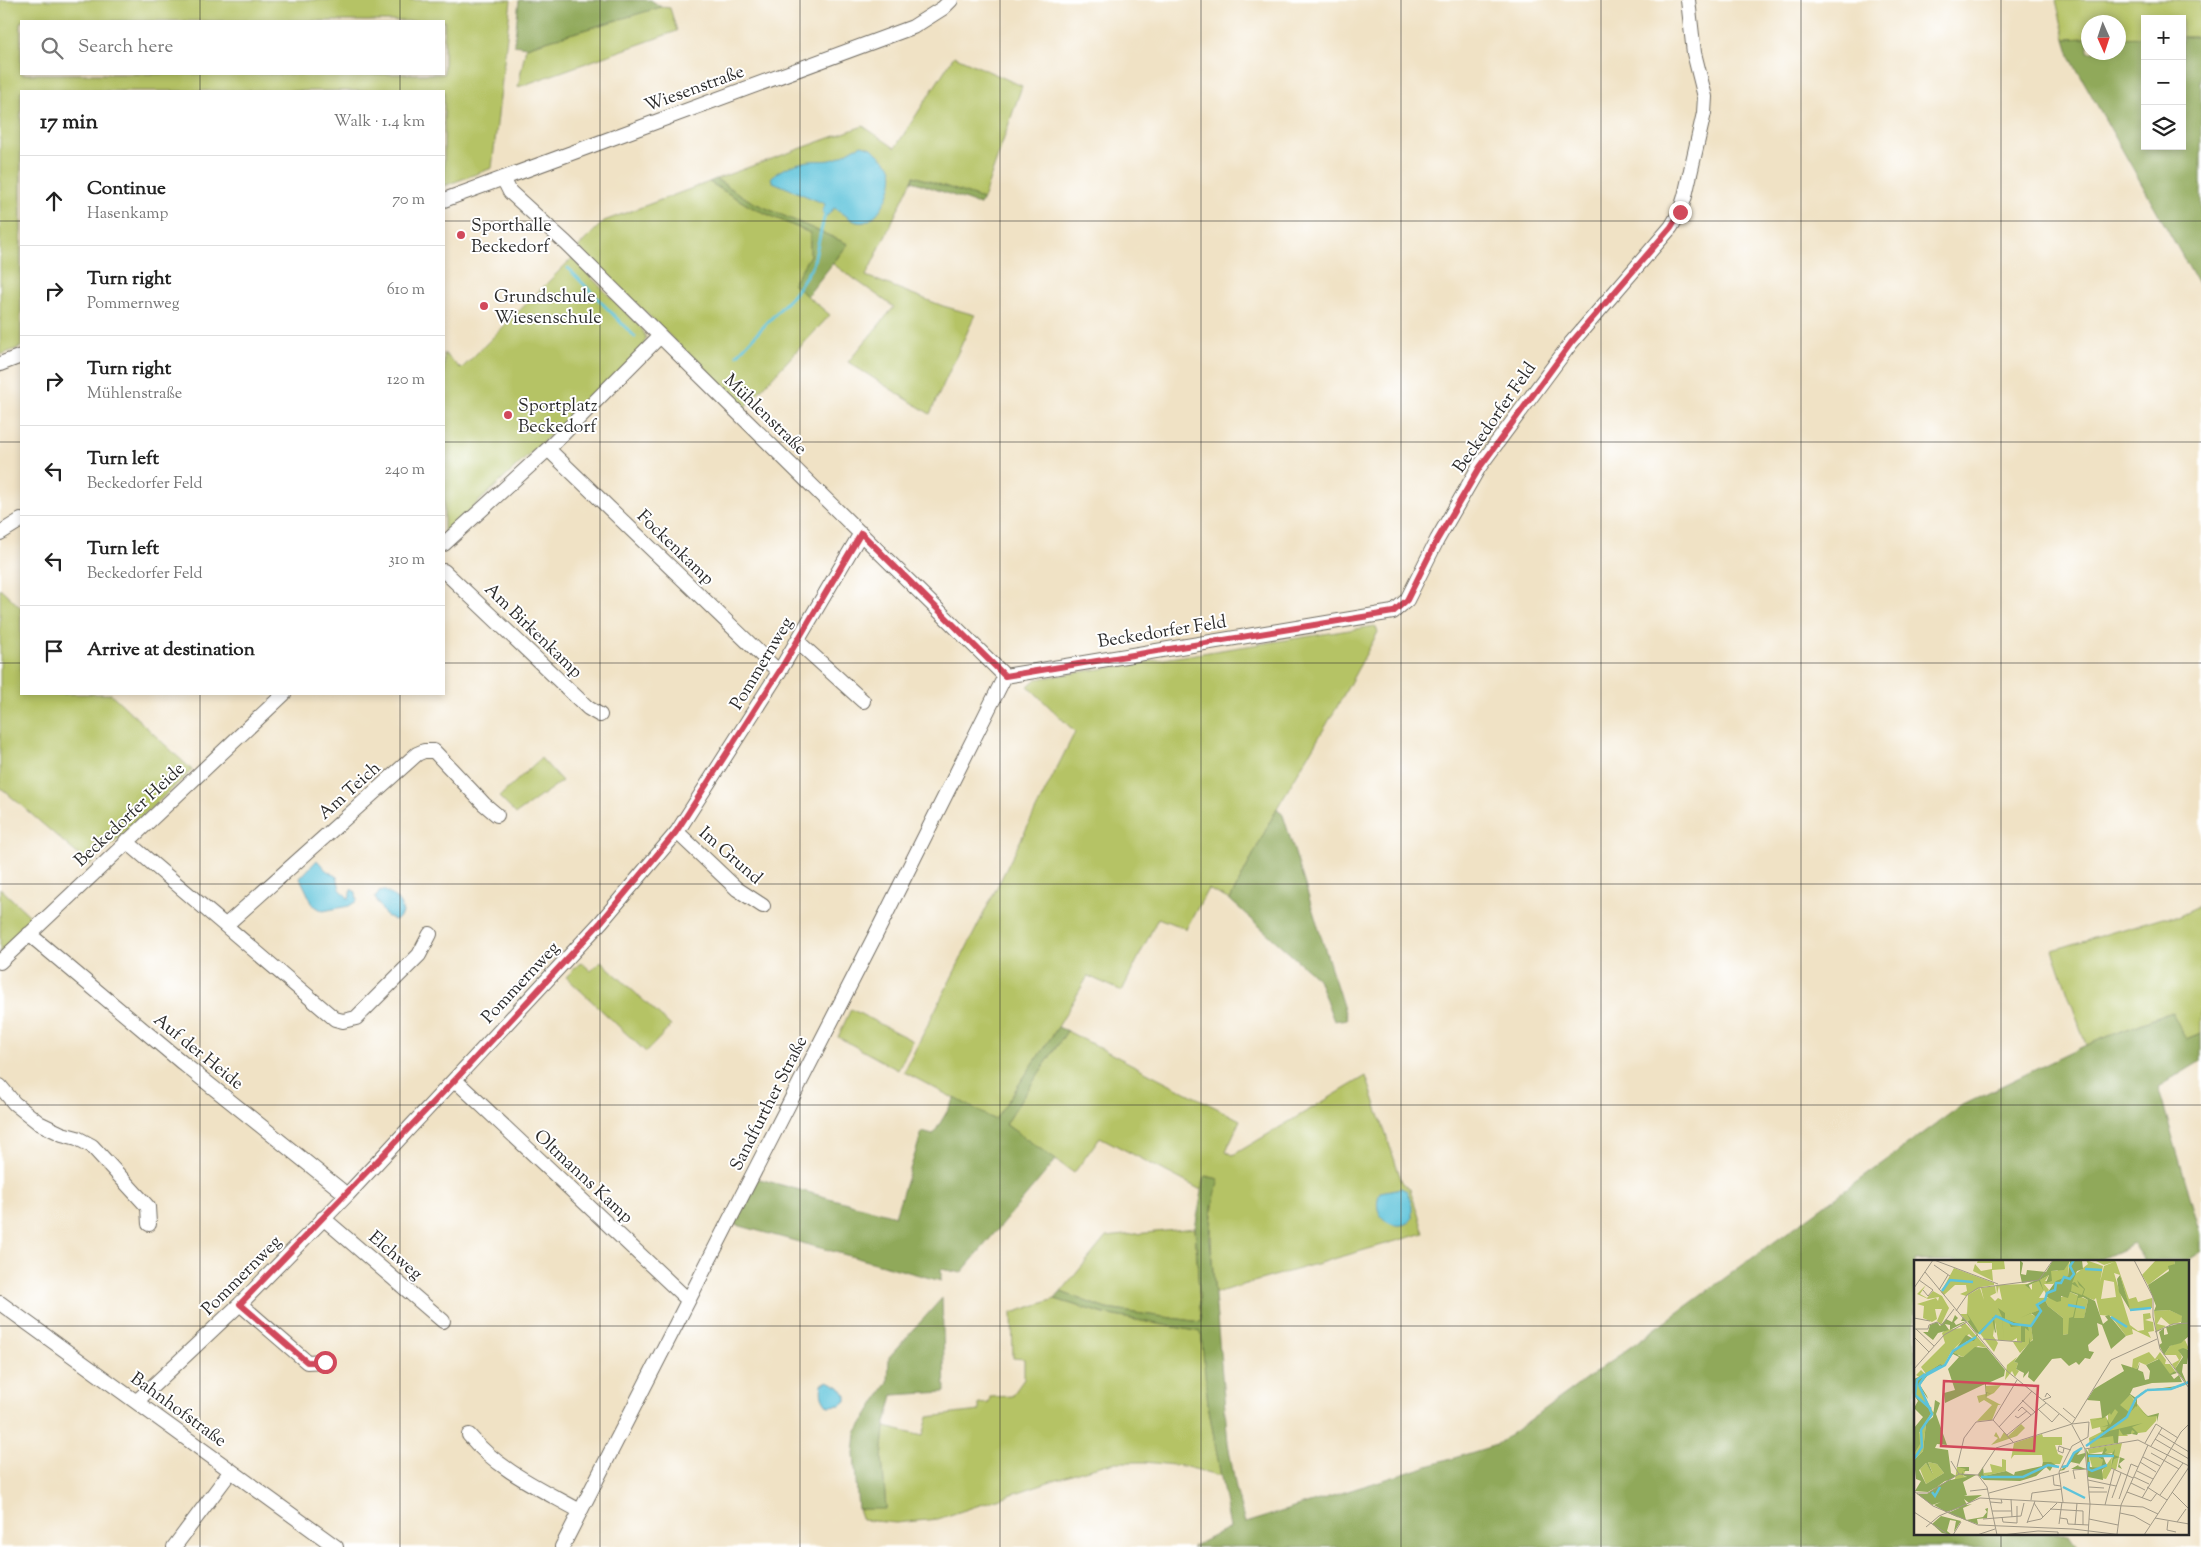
<!DOCTYPE html>
<meta charset="utf-8">
<style>
body{margin:0;font-family:"Sorts Mill Goudy",serif;background:#f2f2f2;color:#222}
.controls{position:absolute;right:15px;top:15px;display:grid;overflow:hidden;border-radius:0px;box-shadow:0 2px 8px #0003}
.controls button{width:45px;height:45px;display:grid;place-items:center;padding:0;border:0;border-bottom:1px solid #e0e0e0;background:#fff;color:#222;font:25px sans-serif}
.compass{position:absolute;left:2081px;top:15px;width:45px;height:45px;border-radius:50%;background:#fff;box-shadow:0 2px 8px #0003;rotate:177deg}
.stop{position:absolute;width:15px;height:15px;margin:-11px;border:4px solid #d1495b;border-radius:50%;background:#fff}
.stop.end{background:#d1495b;border-color:#fff;box-shadow:0 1px 5px #0008}
.list{margin:0;padding:0;list-style:none}
h2{display:flex;justify-content:space-between;align-items:center;height:65px;margin:0;padding:0 20px;font-size:21px}
h2 small{font-size:16px;font-weight:400;color:#767676}
.list li{display:grid;grid-template-columns:32px 1fr auto;gap:15px;align-items:center;box-sizing:border-box;height:90px;padding:0 20px;border-top:1px solid #e0e0e0}
.list b{display:block;font-size:19px;white-space:nowrap}
.list p{margin:0;font-size:16px;white-space:nowrap;color:#767676}
.list em{font-size:16px;font-style:normal;color:#767676}
.icon{flex:none;width:28px;height:28px;fill:none;stroke:currentColor;stroke-width:2;stroke-linecap:round;stroke-linejoin:round}
.map{position:relative;flex:none;width:2201px;height:1547px;overflow:hidden}
.search{position:absolute;background:#fff;box-shadow:0 2px 8px #0003;left:20px;top:20px;width:425px;height:55px;display:flex;align-items:center;gap:12px;box-sizing:border-box;padding:0 18px;border-radius:0px;color:#767676;font-size:19px}
.panel{position:absolute;background:#fff;box-shadow:0 2px 8px #0003;left:20px;top:90px;width:425px;height:605px;border-radius:0px}
.map>svg:first-child{display:block}
.green{fill:#b5c365;stroke:#707748;fill-rule:evenodd}
.forest{fill:#90a95a;stroke:#5e6a42}
.water{fill:#5dc3da;stroke:#447782}
.lines{fill:none;stroke-linecap:round;stroke-linejoin:round}
.stream{stroke:#5dc3da;stroke-width:3}
.minor-casing{stroke:#706b61;stroke-width:16}
.minor{stroke:#fff;stroke-width:14}
.route{stroke:#d1495b;stroke-width:6}
.grid{fill:none;stroke:#2b2b2b;stroke-width:1;stroke-opacity:0.55}
.poi-dot{fill:#d1495b;stroke:#fff;stroke-width:2}
.labels{text-anchor:middle;stroke-width:4;stroke-linejoin:round;paint-order:stroke}
.street-label{font-size:18px;fill:#2b2b2b;stroke:#fff}
.poi-label{font-size:18px;fill:#2b2b2b;stroke:#fff;text-anchor:start}
.inset-river{fill:none;stroke:#5dc3da;stroke-width:2.5}
.inset-road{fill:none;stroke:#a19987;stroke-width:1}
.view{fill:#d1495b;fill-opacity:0.15;stroke:#d1495b;stroke-width:2.5}
.inset-edge{fill:none;stroke:#2b2b2b;stroke-width:2.5}
</style>
<div class="map">
<svg width="2201" height="1547" viewBox="0 0 2201 1547">
<rect width="100%" height="100%" fill="#fff"/>
<filter id="ink" filterUnits="userSpaceOnUse"><feTurbulence type="fractalNoise" baseFrequency=".02" numOctaves="2"/><feDisplacementMap in="SourceGraphic" scale="10" xChannelSelector="R" yChannelSelector="G"/><feConvolveMatrix kernelMatrix="1 2 1 2 8 2 1 2 1" color-interpolation-filters="sRGB"/></filter>
<filter id="wash" filterUnits="userSpaceOnUse"><feTurbulence type="fractalNoise" baseFrequency=".0096" numOctaves="4" result="noise"/><feDisplacementMap in="SourceGraphic" scale="20" xChannelSelector="R" yChannelSelector="G"/><feGaussianBlur stdDeviation="1.12" result="paint"/><feColorMatrix in="noise" values="0 0 0 0 0 0 0 0 0 0 0 0 0 0 0 0 0 1.4 0 .05"/><feComposite in="paint" operator="in"/></filter>
<g filter="url(#wash)">
<rect width="100%" height="100%" fill="#f0e2c5"/>
<path class="green" d="M0,0H511L492,168L444,186V91H21V347L0,355ZM21,21H444V74H21Z
M2056,0H2201V37H2182V19H2145V37L2119,38L2118,22H2088V38L2065,39Z
M661,7L670,8L677,31L518,87L526,47Z
M954,56L1022,86L983,199L914,176L866,276L943,306L975,315L930,414L848,362L894,307L833,264L848,244L752,202L716,179L863,126L895,148Z
M709,182L751,207L810,233V255L793,284L830,315L744,408L578,247L604,221Z
M572,258L642,329L646,338L642,350L444,534V353L461,369Z
M0,588L21,608V694H111L192,770L90,865L0,787Z
M1375,626L1378,632L1337,707L1277,808L1230,900L1208,889L1186,929L1158,918L1122,991L1088,976L1058,1027L995,1120L904,1072L1075,732L1028,686L1036,679Z
M541,758L562,781L516,814L499,797Z
M0,888L30,916L31,923L0,953Z
M2201,906V1033L2186,1039L2171,1012L2086,1045L2053,950L2163,917H2177Z
M601,961L671,1026L646,1052L566,977L581,962L591,971Z
M851,1009L913,1041L898,1070L838,1037Z
M1067,1031L1240,1120L1226,1151L1233,1155L1366,1076L1402,1182L1410,1189L1424,1233L1215,1293C1211,1249 1208,1222 1218,1179L1206,1176L1201,1190L1100,1137L1074,1173L1005,1124Z
M1195,1228L1201,1322L1106,1309L1061,1292L1106,1237Z
M1055,1299L1104,1314L1202,1332L1208,1404L1221,1476L1183,1466L1145,1462H1115L1081,1471L938,1519L896,1523L862,1520L858,1509L886,1508L882,1459L885,1427L923,1436L928,1417L979,1411V1404L989,1403L990,1397L1012,1396L1024,1379V1359L1013,1358L1012,1313Z"/>
<path class="forest" d="M519,0H651L661,7L526,47L514,45Z
M2145,37V146H2182V37H2201V289L2071,59L2065,39L2088,38V52H2118L2119,38Z
M914,176L983,199L980,205L912,181Z
M716,179L752,202L848,244L807,296L793,284L810,255V233L751,207L709,182Z
M1277,808L1283,815L1347,1019L1334,1021L1318,979L1230,900Z
M2172,1012L2186,1039L2201,1033V1061L2158,1087L2201,1234V1252L2187,1261H2145L2134,1244L2096,1261H1915V1533H2070L2079,1547H1192L1230,1528L1208,1404L1201,1332L1104,1314L1055,1299L1061,1292L1106,1309L1201,1322L1195,1228L1205,1176L1219,1179L1212,1208L1210,1239L1228,1443L1236,1489L1245,1523L1496,1445L1962,1105L2086,1045Z
M1058,1027L1067,1031L1005,1124L1056,1160L961,1273L941,1269V1281L733,1224L756,1178L895,1216L922,1132L933,1135L955,1098L995,1120Z
M942,1298L945,1392L893,1395L885,1427L882,1459L886,1509H858L854,1454L856,1433L888,1382L889,1357Z"/>
<path class="water" d="M862,145L872,148C877,154 888,162 891,167C899,183 877,228 857,222C849,220 842,211 834,208L827,216L822,213L825,204L773,182L771,178C778,169 799,162 810,161C819,160 828,162 837,158C846,154 852,148 862,145Z
M317,860L326,870L337,877L340,889L349,899L351,889L356,892L357,901L349,906L323,911L313,905L300,878Z
M383,890C394,895 401,901 403,913L398,919L394,920L385,915L375,898L380,891Z
M1401,1188L1407,1191L1412,1205V1219C1403,1230 1385,1226 1379,1212C1376,1206 1378,1197 1380,1192Z
M828,1381L840,1387L846,1396V1401L841,1405L828,1406C822,1399 820,1394 822,1384Z"/>
<g class="lines">
<path class="stream" d="M568,268L635,337
M737,355L794,294L813,265L825,214"/>
</g>
</g>
<g filter="url(#ink)">
<g class="lines">
<defs>
<path id="minor" d="M503,178L510,192L566,243L1005,676
M444,200L913,27L943,8L951,0
M0,364L21,356
M548,449L779,672
M0,533L21,520
M444,544L548,449L660,336
M444,571L588,708L600,715
M797,641L863,701
M1005,676L1393,612L1407,600L1437,540L1479,467L1571,343L1671,227L1680,212L1685,196L1704,113L1705,97L1694,53L1688,0
M677,832L737,889L763,906
M126,841L335,1019L343,1021L356,1018L419,955L430,934
M226,925L417,754L424,751H434L484,804L497,815
M29,934L185,1065L347,1195
M0,962L284,694
M455,1080L688,1300
M0,1086L14,1103L39,1123L62,1134L77,1138L92,1146L148,1207L149,1224
M323,1218L443,1321
M0,1303L336,1547
M240,1304L307,1362L325,1361
M137,1401L240,1304L347,1195L601,922L677,832L779,672L861,533
M469,1435C498,1470 541,1489 580,1511
M174,1547L231,1471
M562,1547L875,936L1005,676"/>
</defs>
<use href="#minor" class="minor-casing"/>
<use href="#minor" class="minor"/>
</g>
</g>
<g class="lines" filter="url(#ink)">
<path class="route" d="M325,1362H307L240,1304L455,1080L601,922L676,832L779,672L861,533L1005,676L1393,612L1407,600L1437,540L1480,467L1571,343L1671,227L1680,212"/>
</g>
<path class="grid" d="M200,0V21M400,0V21M600,0V1547M800,0V1547M1000,0V1547M1201,0V1547M1401,0V1547M1601,0V1547M1801,0V1547M2001,0V1261M200,74V91M400,74V91M0,221H21M444,221H2201M0,442H21M444,442H2201M0,663H21M444,663H2201M200,694V1547M400,694V1547M0,884H2201M0,1105H2201M0,1326H1915M2187,1326H2201M2001,1533V1547"/>
<g class="poi-dot">
<circle cx="461" cy="235" r="5"/>
<circle cx="484" cy="306" r="5"/>
<circle cx="508" cy="415" r="5"/>
</g>
<g class="labels">
<g class="street-label">
<text transform="translate(694 88) rotate(-20)" y="6">Wiesenstraße</text>
<text transform="translate(766 414) rotate(44)" y="6">Mühlenstraße</text>
<text transform="translate(1494 417) rotate(-55)" y="6">Beckedorfer Feld</text>
<text transform="translate(676 547) rotate(44)" y="6">Fockenkamp</text>
<text transform="translate(534 630) rotate(44)" y="6">Am Birkenkamp</text>
<text transform="translate(1162 631) rotate(-9)" y="6">Beckedorfer Feld</text>
<text transform="translate(761 663) rotate(-59)" y="6">Pommernweg</text>
<text transform="translate(349 790) rotate(-42)" y="6">Am Teich</text>
<text transform="translate(129 814) rotate(-43)" y="6">Beckedorfer Heide</text>
<text transform="translate(731 855) rotate(41)" y="6">Im Grund</text>
<text transform="translate(520 982) rotate(-47)" y="6">Pommernweg</text>
<text transform="translate(199 1051) rotate(39)" y="6">Auf der Heide</text>
<text transform="translate(768 1103) rotate(-63)" y="6">Sandfurther Straße</text>
<text transform="translate(584 1176) rotate(43)" y="6">Oltmanns Kamp</text>
<text transform="translate(396 1255) rotate(41)" y="6">Elchweg</text>
<text transform="translate(241 1275) rotate(-45)" y="6">Pommernweg</text>
<text transform="translate(179 1409) rotate(36)" y="6">Bahnhofstraße</text>
</g>
<g class="poi-label">
<text x="471" y="231">Sporthalle<tspan x="471" dy="21">Beckedorf</tspan></text>
<text x="494" y="302">Grundschule<tspan x="494" dy="21">Wiesenschule</tspan></text>
<text x="518" y="411">Sportplatz<tspan x="518" dy="21">Beckedorf</tspan></text>
</g>
</g>
<g transform="translate(1914 1260)">
<rect width="275" height="275" fill="#f0e2c5"/>
<path d="M64,0L90,1L91,9L78,10L79,21L59,11L61,4L67,11L78,9V3H63ZM172,0L189,6L186,22L190,6L200,2L190,5L180,0H200L202,2L215,39L222,37L224,42L238,38V48L216,50L206,15L200,13L216,65L224,71L230,70L229,54L236,53L237,58L231,60L239,62L240,71L234,72L237,78L218,69L219,74L212,76L197,56L186,55L182,38L180,40L156,31L159,16L174,4ZM190,20L200,22L202,37L187,39ZM242,0H260L261,4L234,25L228,15ZM155,1L154,16L139,24H130L135,30L132,34L130,30L125,38L148,37L156,32L174,40L170,59L154,74L149,75V58L134,46L131,40L124,43L125,50L117,54L123,57L117,66L119,79L106,93L99,82H103V78L98,81L84,80L81,62L79,76L84,83L80,92L56,60L53,61L46,54H53L54,35L66,28L70,40L67,28L81,26L82,33L76,36L81,41L84,38L88,40L85,26L83,34L82,25L113,24L118,30V24L135,15L131,21H135L137,11H143ZM40,8L80,23V25L67,27L52,36L46,34L53,31L52,25H41L30,35L27,32ZM12,25L6,34L13,38L19,31L28,36L35,48L27,65L23,61L28,49H21L23,59L18,62L9,58L10,46L3,44L22,38L24,41L25,37L14,39L3,34ZM255,50L269,56L267,62L256,65L247,57L243,64L252,66L242,72L240,51ZM51,63L73,88L64,86L49,97L40,93L53,81L60,79L55,74L37,92L30,105L26,104L13,113L26,107L25,108L12,114L7,107L31,83L28,73L31,70L48,68L46,66ZM271,80L275,89L265,90L268,97L261,109L258,104L265,100L262,95H250L256,86ZM235,92L241,99L246,92L252,100L251,104H256L261,111L256,115L244,99L232,105L225,102L223,109L218,108L219,99ZM103,97L100,102L104,103L102,109L105,111L101,117L98,111L91,120L93,105ZM7,110L11,114L5,125L19,152L22,151L12,163L9,191L0,200L3,177L18,152L2,135L3,121L7,118L2,115ZM87,125L80,133L72,137L87,145H84L78,160L63,161L78,145L70,140L65,143L63,136L72,134V126ZM216,135L233,156H243L242,161L232,172L217,174L218,167L209,170L214,176H203L204,183L176,188L175,178L187,172L186,167L178,169L176,159L192,157L194,161V154ZM107,164L111,168L103,176L77,185L84,178L80,176L82,172L86,179L90,172L94,176ZM128,174L129,177H148V185H141L144,194L149,196L146,204H129L128,195H100L97,199L100,183ZM208,183L202,210L198,208L192,219L187,218L189,210L198,197L197,208L199,193H191L192,191L175,194L174,189ZM180,195L189,200V206L179,210L175,196ZM88,199L92,200V211L70,216V213L78,212L76,204L88,207ZM14,202L23,204L30,213L12,224L6,209L12,203L19,214ZM43,207H53L49,216L53,217L33,230L29,224L41,219Z" fill="#b5c365" fill-rule="evenodd"/>
<path d="M106,0L109,3L107,14L112,15L113,10L132,12L139,0H168L169,9L163,11L158,23L161,22L165,28L158,24L157,31L168,35L170,29L165,25L163,20L171,29L169,35L181,41L189,64L194,60L191,56L195,55L212,76L197,89L188,65L183,63L185,75L174,85L175,91L180,92L176,99L171,98L165,105L162,102L155,106L147,98L138,99L120,122L114,117L115,111L109,118L110,113L102,109L104,103L100,102L115,83V77L116,82L119,80L117,66L122,57L117,53L106,58L125,50L123,45L131,40L134,46L149,58V75L154,74L155,58L159,57L164,35L156,32L154,38L147,36V41L143,42L131,36L142,21L154,16L156,1L150,10L137,11L138,21L132,23L135,15L126,20L130,32L125,21L115,25L116,29L111,25L120,21L108,23L106,14ZM169,37L174,40L170,58H160L164,38ZM260,0H275V76L267,83L256,86L250,95L245,85L248,83L245,72L250,68V75L254,74L252,67L267,63L268,56L255,50L240,51L242,46L234,25L255,11L254,6L261,4ZM206,15L215,45L216,50L205,32L203,19ZM84,48L91,53V59L114,67L115,71L111,68V82H107V66L97,67L94,61L88,59L90,80L88,58L83,57L80,58L82,72L81,73L78,58L82,56L88,57ZM52,52L65,72L74,63L65,74L62,72L64,74L60,81H53L40,93L43,94L45,96L49,97L61,87L73,88L91,110L90,116L72,124V132L78,134L73,133L72,139L71,124L31,143L30,133L41,130L34,109L45,97L39,94L31,105L17,111L6,125L13,136L14,139L3,123L2,135L18,152L5,173L6,184L0,194V168L9,157L0,148L4,141L0,135V119L11,114L7,110L11,114L26,104L30,105L52,75L60,79L63,74L53,61L36,70V65L31,64L35,70L24,73L19,80L9,72H14L16,65L23,62L26,66L32,59L38,62L41,55L44,58L40,62L42,65L52,61H47L49,57L53,61L56,60ZM269,88L275,90L273,104H269L268,112L273,124L261,109L269,97L264,90ZM245,99L256,114L261,111L263,113L257,115L260,119L265,115L268,122L238,123L219,128L216,134L222,138L227,133L233,130L271,125L259,129L234,130L223,138V147L234,156L245,153L243,162V156L234,157L222,146L208,161L191,172L229,163L218,167L224,173L223,175L218,174L221,172L218,170L217,174L209,175L205,169L204,183H200L199,176L175,180L188,176L191,174L187,170H191L194,166L187,167L194,165L193,159L196,165L204,152L201,149L197,155L196,153L190,158L178,161L188,158L186,141L173,140L180,129L210,111L207,104L223,109L226,102L224,110L229,112L231,120L235,119L236,111L232,105ZM216,135L222,141L216,153L206,145ZM21,140L26,143L22,154L33,185L23,184L21,188L34,190L37,213L42,216L14,232L1,231L7,221L2,219L0,200L9,191L12,163L19,157ZM14,202L23,204L30,213L12,224L5,210L12,203L19,215ZM169,187L163,195L171,193V196L164,206L172,209H157L166,204L157,202L150,210L145,211L154,205L159,193ZM191,187L193,190L191,193L198,194L201,189L200,195L211,199L205,204L208,209L204,207L206,197L200,199L197,208L199,197L189,196L193,206L188,210L189,220L174,217L172,189L175,194H188ZM180,195L189,200L187,208L176,207L175,196ZM129,202H137L145,207L139,206L136,211L132,207L122,216L106,221L70,220L64,215L69,207L70,216L92,211L100,215L101,212L128,206ZM43,207H55V211H49V214L62,215L49,222L53,235L50,236L68,235L55,243L50,239L53,245L58,244L49,248L52,260L69,257L73,252L71,249L74,248L73,258L63,259L64,264L80,266L63,264L51,260L42,256L45,258L34,253L45,248L32,252L20,245L27,242L18,245L3,234H13L31,221L53,217L46,214H48L49,211L52,209ZM27,256L47,261L40,272L42,261L36,260L33,271L38,275L28,273L18,264Z" fill="#90a95a" fill-rule="evenodd"/>
<path class="inset-river" d="M171,9L188,10M28,31L36,20L59,22M154,45L171,48M216,50L237,48M197,57L213,67M65,74L82,56L99,64L117,66L127,51L123,45L131,40L133,33L141,30L142,23H147L150,17L156,19L160,14L156,6L160,0M11,114L3,120L1,135L17,149M12,114L27,106M5,125L11,116L31,105L39,91L62,77M233,130L257,129L275,122M172,186L213,157L222,138L233,130M174,196H200M0,199L8,187L7,170L18,154L5,125M175,202L174,209L178,211L193,205M148,207L153,206L160,193L168,188M67,217H109L134,205L145,207M149,227L171,238M18,232L21,236L26,227"/>
<path class="inset-road" d="M20,0L84,24M220,0L239,37V57L246,89L275,128M20,5L36,16M11,12L93,111L158,164M5,20L19,30L14,36L9,30M0,28L19,0M25,30L34,15M42,51L53,35L64,28L125,20L139,0M0,58L16,61M0,69H14L15,65L23,62L28,65L40,49M2,69L20,86M241,72L259,64L275,63M0,77L15,92M69,79L108,82M0,109L30,75L53,62M108,140L121,152M129,140L137,137L133,133L131,137M149,148L161,158M124,149L138,162L145,154M104,151L108,147L117,155M101,156L104,158L113,151M79,160L103,120M79,160L99,182M158,164L197,100L243,79M158,164L175,162L174,177L167,181M158,165L171,189L176,244L174,275M85,167L118,131M244,173L275,192M93,175L132,143M241,179L275,199M231,183L242,164L264,178M237,186L248,168M150,188L149,193L144,191L145,186L150,188L157,190M171,189L224,180L275,206M237,193L265,209M229,197L246,206M37,201L45,214M226,202L242,212M43,207L50,178L62,162L79,160M197,208L219,218M223,211L239,219M45,214L64,215M64,215L82,188L158,164M64,215L73,227L83,275M139,215L140,225L147,226M220,217L235,224M161,219L159,210L173,209M174,220L202,226M217,223L231,230M175,227L190,228M233,227L253,240M0,231L19,246L64,265L159,269L208,275M56,231L74,229M175,232H193M213,232L237,241L243,233M258,232L275,249M3,233H14L45,214M75,233L155,211M246,235L269,203M198,238L207,213M228,238L267,172L275,164M97,239L98,257M205,239L217,204L224,207M117,240L118,233L148,229M76,242L88,243L87,239M149,242L145,212L158,186L167,181M120,243L129,257M191,245L200,210M136,249L169,251V265M78,251H97M0,252L35,275M206,253L220,256L236,265M88,257L89,262L103,263V246M146,258L153,259L154,264L175,265M241,258L275,264M69,259L107,256L110,243M175,259L204,265M254,261L253,270L262,272M113,262L127,259L143,243M263,262L272,249M113,263L121,241M145,264L148,242M161,265L163,243M12,267L25,256L66,238L229,247L244,254M203,274L207,245L234,185M39,275L47,262M63,275L81,269M88,275L124,271L144,272V275M154,275H185M230,275L275,207"/>
<path class="view" d="M30,121L124,126L120,191L27,186Z"/>
<rect width="275" height="275" class="inset-edge"/>
</g>
</svg>
<div class="controls">
<button>+</button>
<button>−</button>
<button><svg class="icon" aria-label="layers" viewBox="0 0 24 24"><path d="M12 4l9 5-9 5-9-5zM3 14l9 5 9-5"/></svg></button>
</div>
<svg class="compass" viewBox="-18 -18 36 36"><path d="M0-13l5 13h-10z" fill="#e53935"/><path d="M0 13l5-13h-10z" fill="#767676"/></svg>
<div class="stop" style="left:325px;top:1362px"></div>
<div class="stop end" style="left:1680px;top:212px"></div>
<div class="search"><svg class="icon" aria-label="search" viewBox="0 0 24 24"><circle cx="10" cy="10" r="6"/><path d="M15 15l6 6"/></svg>Search here</div>
<section class="panel">
<h2>17 min<small>Walk · 1.4 km</small></h2>
<ul class="list">
<li><svg class="icon" aria-label="ahead" viewBox="0 0 24 24"><path d="M12 20V5M6 11l6-6 6 6"/></svg><div><b>Continue</b><p>Hasenkamp</p></div><em>70 m</em></li>
<li><svg class="icon" aria-label="right" viewBox="0 0 24 24"><path d="M7 20v-9h11M14 6l5 5-5 5"/></svg><div><b>Turn right</b><p>Pommernweg</p></div><em>610 m</em></li>
<li><svg class="icon" aria-label="right" viewBox="0 0 24 24"><path d="M7 20v-9h11M14 6l5 5-5 5"/></svg><div><b>Turn right</b><p>Mühlenstraße</p></div><em>120 m</em></li>
<li><svg class="icon" aria-label="left" viewBox="0 0 24 24"><path d="M17 20v-9H6M10 6l-5 5 5 5"/></svg><div><b>Turn left</b><p>Beckedorfer Feld</p></div><em>240 m</em></li>
<li><svg class="icon" aria-label="left" viewBox="0 0 24 24"><path d="M17 20v-9H6M10 6l-5 5 5 5"/></svg><div><b>Turn left</b><p>Beckedorfer Feld</p></div><em>310 m</em></li>
<li><svg class="icon" aria-label="arrive" viewBox="0 0 24 24"><path d="M6 21V4h12l-3 4 3 4H6"/></svg><div><b>Arrive at destination</b></div></li>
</ul>
</section>
</div>
